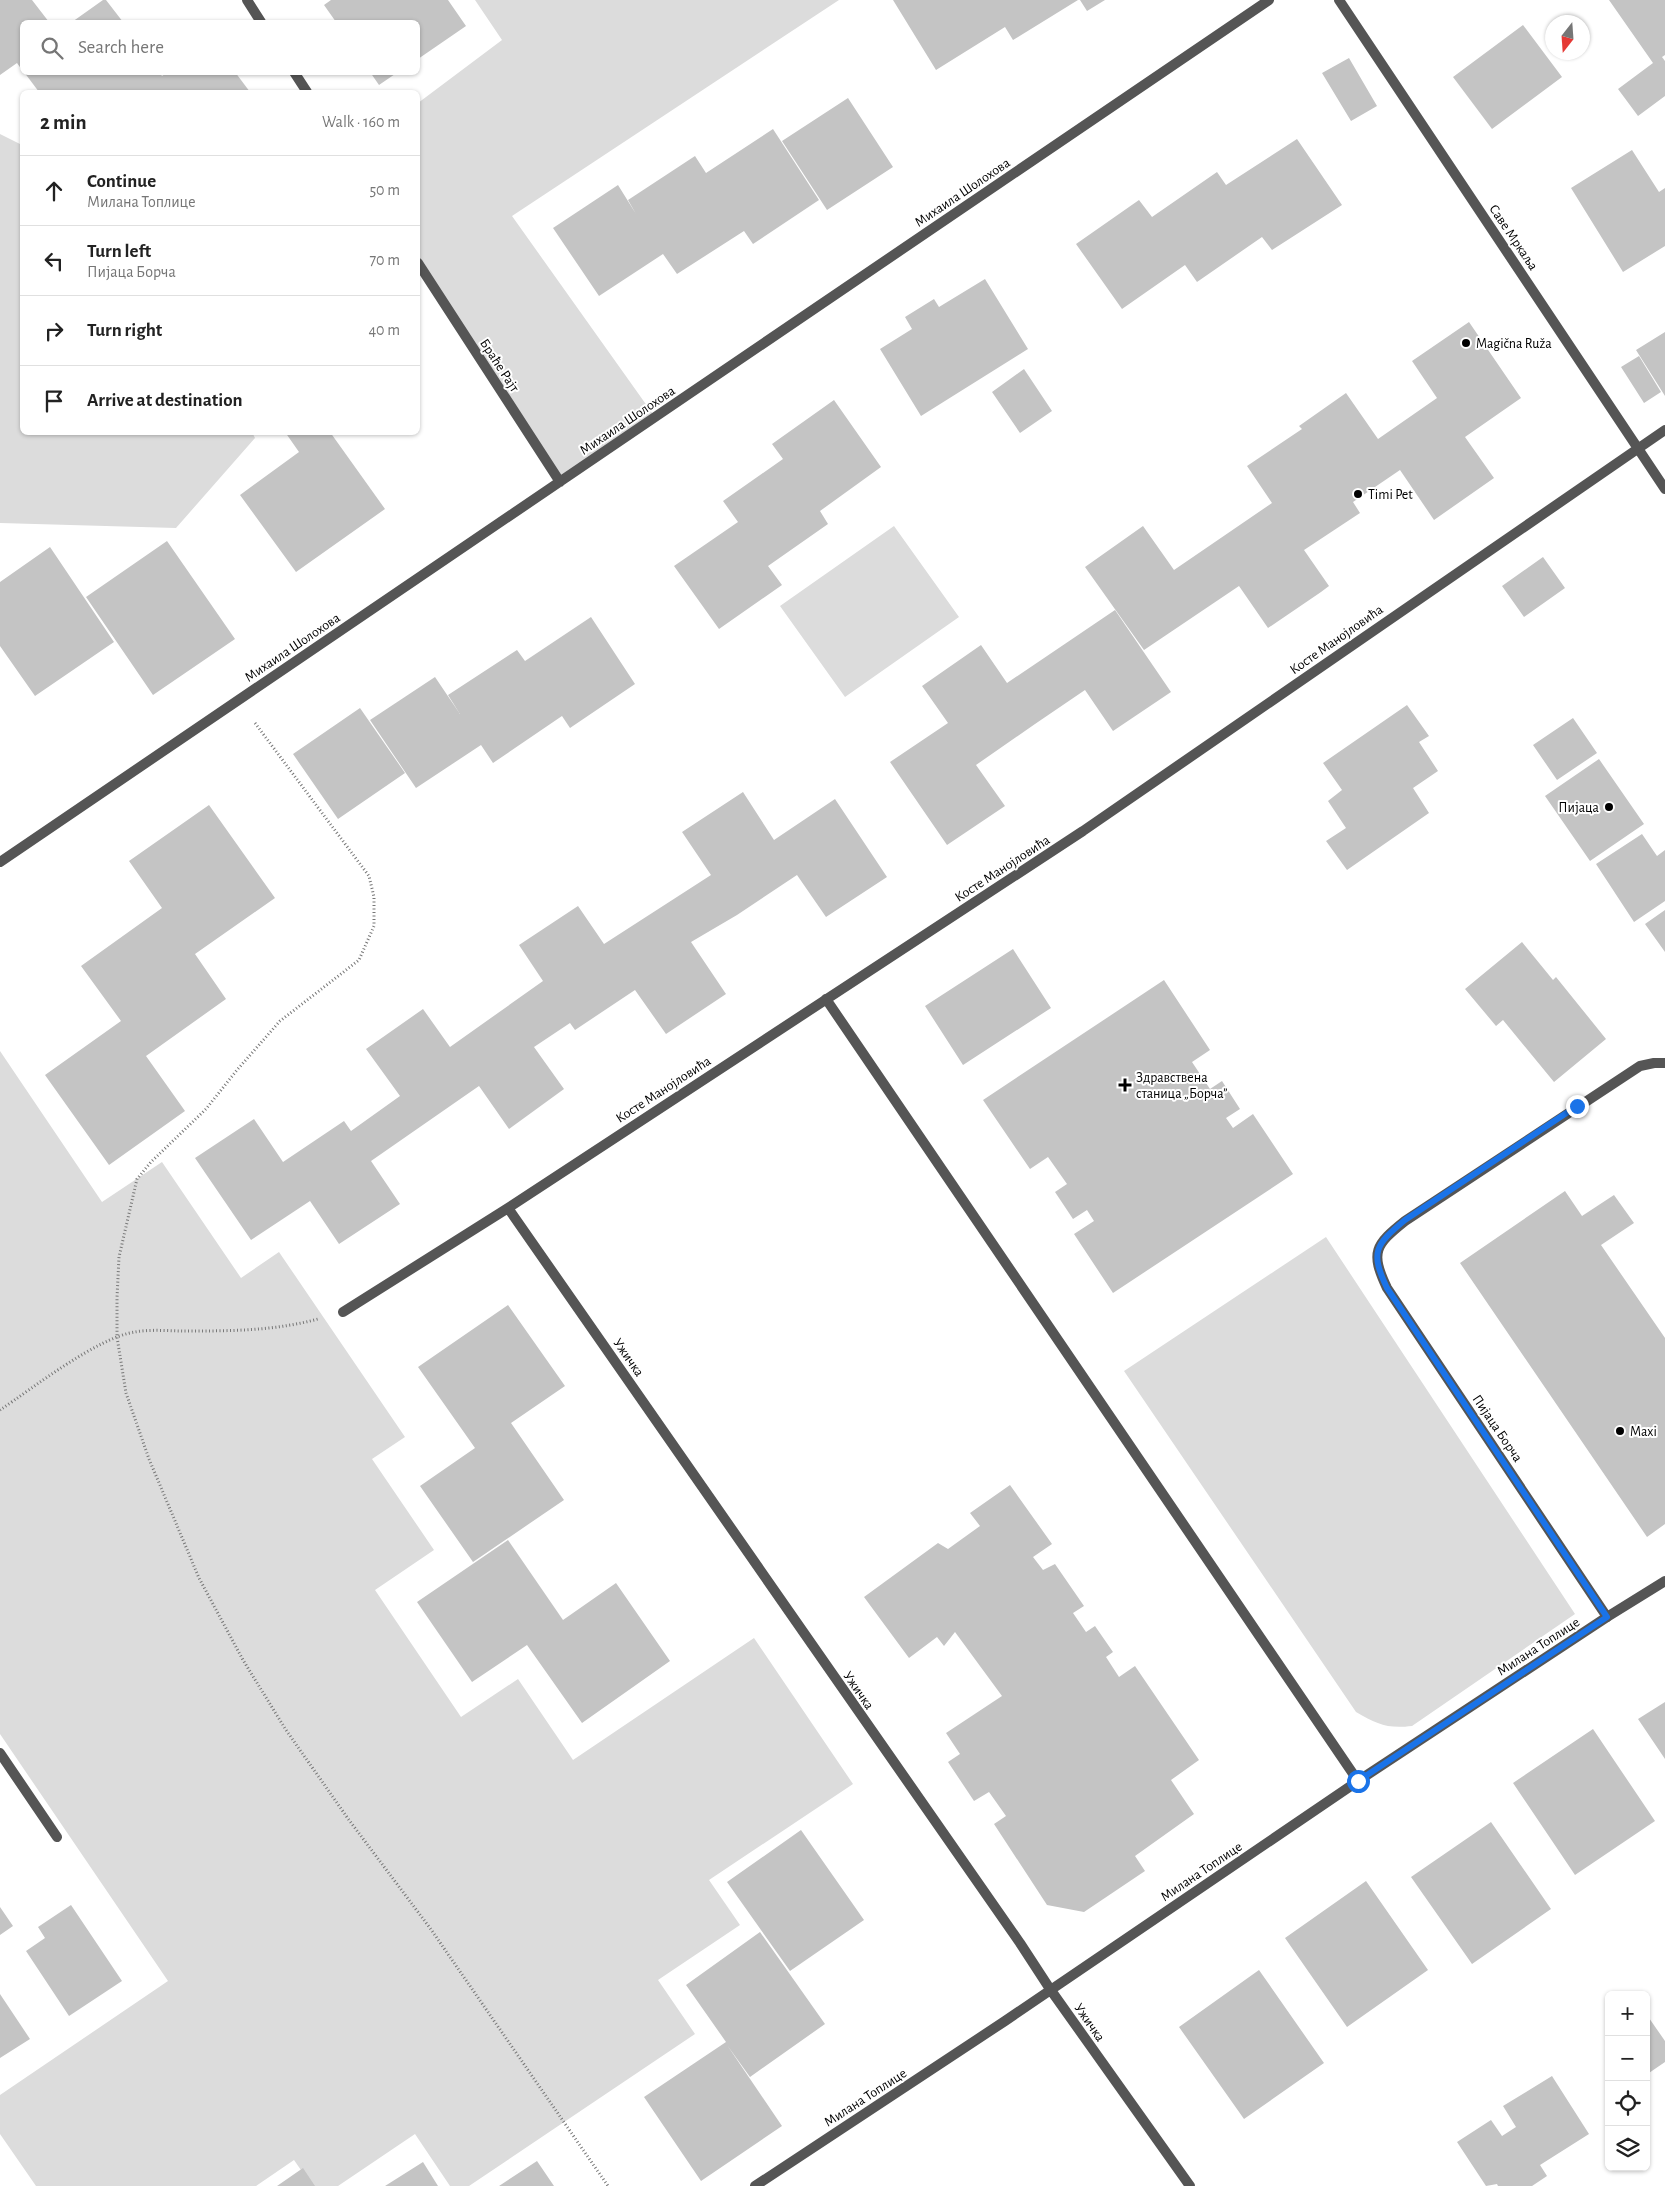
<!DOCTYPE html>
<meta charset="utf-8">
<style>
body{margin:0;font-family:"Alegreya Sans",sans-serif;background:#f6f6f6;color:#222}
.controls{position:absolute;right:15px;bottom:15px;display:grid;overflow:hidden;border-radius:8px;box-shadow:0 1px 4px #0004}
.controls button{width:45px;height:45px;display:grid;place-items:center;padding:0;border:0;border-bottom:1px solid #e0e0e0;background:#fff;color:#222;font:25px sans-serif}
.compass{position:absolute;left:1545px;top:15px;width:45px;height:45px;border-radius:50%;background:#fff;box-shadow:0 1px 4px #0004;rotate:197deg}
.stop{position:absolute;width:15px;height:15px;margin:-11px;border:4px solid #1a73e8;border-radius:50%;background:#fff}
.stop.end{background:#1a73e8;border-color:#fff;box-shadow:0 1px 5px #0008}
.list{margin:0;padding:0;list-style:none}
h2{display:flex;justify-content:space-between;align-items:center;height:65px;margin:0;padding:0 20px;font-size:21px}
h2 small{font-size:16px;font-weight:400;color:#767676}
.list li{display:grid;grid-template-columns:32px 1fr auto;gap:15px;align-items:center;box-sizing:border-box;height:70px;padding:0 20px;border-top:1px solid #e0e0e0}
.list b{display:block;font-size:19px;white-space:nowrap}
.list p{margin:0;font-size:16px;white-space:nowrap;color:#767676}
.list em{font-size:16px;font-style:normal;color:#767676}
.icon{flex:none;width:28px;height:28px;fill:none;stroke:currentColor;stroke-width:2;stroke-linecap:round;stroke-linejoin:round}
.map{position:relative;flex:none;width:1665px;height:2186px;overflow:hidden}
.search{position:absolute;background:#fff;box-shadow:0 1px 4px #0004;left:20px;top:20px;width:400px;height:55px;display:flex;align-items:center;gap:12px;box-sizing:border-box;padding:0 18px;border-radius:8px;color:#767676;font-size:19px}
.panel{position:absolute;background:#fff;box-shadow:0 1px 4px #0004;left:20px;top:90px;width:400px;height:345px;border-radius:8px}
.map>svg:first-child{display:block}
.green{fill:#dcdcdc}
.building{fill:#c4c4c4}
.lines{fill:none;stroke-linecap:round;stroke-linejoin:round}
.path{stroke:#777;stroke-width:3;stroke-dasharray:1 2.5;stroke-linecap:butt}
.lane{stroke:#555;stroke-width:10}
.street{stroke:#555;stroke-width:10}
.route{stroke:#1a73e8;stroke-width:6}
.poi-dot{fill:#000;stroke:#fff;stroke-width:2}
.labels{text-anchor:middle;stroke-width:4;stroke-linejoin:round;paint-order:stroke}
.street-label{font-size:14px;fill:#000;stroke:#fff}
.poi-label{font-size:14px;fill:#000;stroke:#fff;text-anchor:start}
</style>
<div class="map">
<svg width="1665" height="2186" viewBox="0 0 1665 2186">
<rect width="100%" height="100%" fill="#fff"/>
<path class="green" d="M475,0H839L512,216L655,417L560,482L418,263V103L502,40Z
M0,134L22,145V432H252L255,438L176,528L0,523Z
M894,526L959,617L845,697L780,606Z
M0,1051L102,1202L162,1162L241,1278L279,1252L405,1437L372,1459L434,1550L375,1590L461,1717L518,1679L573,1760L754,1638L853,1784L709,1880L740,1925L658,1980L695,2034L469,2186H450L415,2134L338,2186H312L294,2160L256,2186H36L0,2134V2095L168,1981L0,1734Z
M1326,1237L1575,1614L1412,1726C1387,1729 1377,1724 1356,1712L1124,1371Z"/>
<path class="building" d="M0,0H32L49,22H22V70L17,63L0,75Z
M103,0H106L123,22H72Z
M331,0H448L466,26L418,59V22H336L324,5Z
M893,0H1078L1013,40L1005,27L936,70Z
M1080,0H1105L1087,11Z
M1609,0H1665V55L1662,57L1665,61V96L1638,116L1618,89L1653,63Z
M1523,25L1562,77L1492,129L1453,77Z
M1349,58L1377,106L1351,121L1322,73Z
M24,72H159L162,76L168,72H235L250,92H39Z
M370,72H398L379,85Z
M848,98L893,167L827,210L782,141Z
M773,129L819,200L753,244L744,231L677,274L663,254L599,296L553,228L618,185L636,214L628,200L695,156L706,173Z
M1297,139L1342,205L1272,250L1262,237L1197,282L1185,265L1122,309L1076,244L1139,200L1152,217L1217,172L1226,185Z
M1632,150L1659,192L1665,188V246L1623,272L1571,188Z
M985,279L1028,349L921,416L880,349L912,329L905,317L934,299L939,307Z
M1469,322L1521,398L1465,437L1494,478L1434,520L1400,470L1353,502L1360,513L1304,550L1329,586L1321,592L1268,628L1239,586L1144,650L1085,567L1143,526L1174,570L1272,503L1247,466L1302,429L1299,426L1346,393L1378,439L1437,398L1412,361Z
M1665,332V396L1636,350Z
M1639,356L1661,392L1644,403L1621,367Z
M1024,369L1052,411L1020,433L992,392Z
M834,400L881,467L820,511L828,524L768,566L782,585L719,629L674,566L738,522L723,501L783,459L772,444Z
M285,432H330L385,509L296,572L240,495L299,452Z
M167,541L235,639L153,695L86,597Z
M50,547L114,642L35,696L0,646V582Z
M1543,557L1565,588L1524,617L1502,586Z
M1115,610L1171,692L1113,731L1085,690L1035,724L976,765L1005,806L947,845L890,762L948,723L922,686L981,645L1007,683Z
M591,617L635,684L570,728L562,716L493,763L481,745L416,788L370,720L435,677L460,714L448,695L517,650L525,661Z
M1407,705L1429,736L1419,742L1438,771L1413,788L1429,813L1347,870L1326,841L1346,828L1328,801L1342,790L1323,763Z
M360,708L405,773L338,819L293,754Z
M1573,718L1597,753L1557,780L1533,745Z
M1599,759L1644,824L1590,861L1545,796Z
M743,792L774,840L835,799L887,877L826,917L797,875L737,915L691,942L726,994L666,1034L635,990L575,1030L570,1023L534,1047L564,1089L509,1129L479,1086L466,1095L371,1161L400,1204L339,1244L310,1201L251,1240L195,1158L254,1119L283,1162L344,1121L351,1131L400,1096L366,1049L423,1009L450,1047L543,981L519,945L578,906L604,944L711,875L682,832Z
M209,805L275,898L195,954L226,999L146,1056L185,1111L109,1165L45,1075L121,1021L81,966L162,908L129,861Z
M1642,834L1657,856L1665,850V901L1634,922L1596,864Z
M1665,910V952L1645,924Z
M1522,942L1553,980L1556,977L1606,1039L1554,1082L1503,1020L1496,1026L1465,989Z
M1013,949L1051,1008L963,1065L925,1006Z
M1164,980L1210,1050L1192,1062L1210,1089L1222,1081L1240,1109L1226,1118L1233,1128L1253,1114L1293,1174L1113,1293L1074,1234L1094,1221L1087,1210L1073,1219L1055,1192L1067,1184L1048,1157L1030,1169L983,1100Z
M1565,1191L1582,1216L1614,1195L1634,1223L1601,1245L1665,1338V1524L1647,1537L1460,1263Z
M508,1305L565,1386L511,1423L564,1500L473,1562L420,1486L475,1448L418,1367Z
M1010,1485L1052,1544L1033,1557L1043,1570L1055,1564L1084,1606L1073,1613L1086,1632L1095,1626L1113,1652L1106,1657L1119,1677L1135,1666L1199,1760L1171,1780L1194,1814L1135,1856L1145,1871L1084,1912L1047,1905L994,1824L1006,1816L989,1792L974,1801L948,1762L960,1754L946,1733L1002,1696L955,1632L944,1646L937,1637L909,1658L864,1597L938,1543L948,1549L980,1526L970,1513Z
M508,1540L563,1620L616,1583L670,1661L582,1723L527,1645L472,1682L417,1602Z
M1665,1702V1759L1638,1719Z
M1593,1729L1655,1821L1575,1875L1513,1783Z
M1491,1822L1551,1909L1472,1964L1411,1877Z
M801,1830L864,1920L790,1971L727,1882Z
M1366,1881L1428,1970L1347,2027L1285,1938Z
M71,1905L122,1981L69,2016L26,1951L45,1938L38,1927Z
M0,1907L13,1926L0,1935Z
M760,1932L825,2024L750,2077L727,2045L782,2126L701,2181L644,2097L726,2042L686,1985Z
M1259,1970L1324,2063L1244,2119L1179,2027Z
M0,1994L30,2039L0,2058Z
M1649,2018L1665,2041V2062L1646,2075V2020Z
M1552,2076L1589,2134L1540,2165L1547,2176L1532,2186H1498L1497,2184L1486,2186L1457,2142L1491,2120L1502,2136L1516,2127L1503,2106Z
M537,2161L554,2186H499Z
M423,2162L438,2186H385Z
M303,2168L315,2186H277Z"/>
<g class="lines">
<path class="path" d="M255,723L369,876L374,897V926L359,960L280,1021L237,1070L206,1109L151,1162L137,1179L119,1257L117,1298V1337L126,1393L149,1459L199,1578L243,1660L286,1730L349,1820L430,1928L608,2186
M0,1410C33,1388 98,1337 135,1332C151,1329 169,1331 185,1331C230,1331 274,1331 318,1319"/>
<path class="lane" d="M826,999L1358,1781
M1607,1617L1387,1288C1370,1252 1375,1245 1405,1221L1640,1066L1654,1063H1665"/>
<path class="street" d="M247,0L261,22
M1339,0L1665,489
M294,72L307,92
M418,263L560,482
M0,862L1269,0
M508,1208L1020,1943L1050,1989L1190,2186
M343,1312L508,1208L1083,831L1665,430
M0,1753L57,1837
M755,2186L1005,2021L1358,1781L1607,1617L1665,1581"/>
</g>
<g class="lines">
<path class="route" d="M1358,1781L1607,1617L1387,1288C1370,1252 1375,1245 1405,1220L1577,1106"/>
</g>
<g class="poi-dot">
<circle cx="1466" cy="343" r="5"/>
<circle cx="1358" cy="494" r="5"/>
<circle cx="1609" cy="807" r="5"/>
<path d="M1122.5 1077.5h5v5h5v5h-5v5h-5v-5h-5v-5h5z"/>
<circle cx="1620" cy="1431" r="5"/>
</g>
<g class="labels">
<g class="street-label">
<text transform="translate(962 192) rotate(-34)" y="5">Михаила Шолохова</text>
<text transform="translate(1514 237) rotate(56)" y="5">Саве Мркаља</text>
<text transform="translate(500 365) rotate(57)" y="5">Браће Рајт</text>
<text transform="translate(627 420) rotate(-34)" y="5">Михаила Шолохова</text>
<text transform="translate(1336 639) rotate(-35)" y="5">Косте Манојловића</text>
<text transform="translate(292 647) rotate(-34)" y="5">Михаила Шолохова</text>
<text transform="translate(1002 868) rotate(-33)" y="5">Косте Манојловића</text>
<text transform="translate(663 1089) rotate(-33)" y="5">Косте Манојловића</text>
<text transform="translate(629 1357) rotate(55)" y="5">Ужичка</text>
<text transform="translate(1498 1428) rotate(56)" y="5">Пијаца Борча</text>
<text transform="translate(1538 1646) rotate(-33)" y="5">Милана Топлице</text>
<text transform="translate(859 1690) rotate(55)" y="5">Ужичка</text>
<text transform="translate(1201 1871) rotate(-34)" y="5">Милана Топлице</text>
<text transform="translate(1090 2022) rotate(55)" y="5">Ужичка</text>
<text transform="translate(865 2097) rotate(-33)" y="5">Милана Топлице</text>
</g>
<g class="poi-label">
<text x="1476" y="348">Magična Ruža</text>
<text x="1368" y="499">Timi Pet</text>
<text x="1599" y="812" text-anchor="end">Пијаца</text>
<text x="1136" y="1082">Здравствена<tspan x="1136" dy="16">станица „Борча”</tspan></text>
<text x="1630" y="1436">Maxi</text>
</g>
</g>
</svg>
<div class="controls">
<button>+</button>
<button>−</button>
<button><svg class="icon" aria-label="locate" viewBox="0 0 24 24"><circle cx="12" cy="12" r="6"/><path d="M12 2v4M12 18v4M2 12h4M18 12h4"/></svg></button>
<button><svg class="icon" aria-label="layers" viewBox="0 0 24 24"><path d="M12 4l9 5-9 5-9-5zM3 14l9 5 9-5"/></svg></button>
</div>
<svg class="compass" viewBox="-18 -18 36 36"><path d="M0-13l5 13h-10z" fill="#e53935"/><path d="M0 13l5-13h-10z" fill="#767676"/></svg>
<div class="stop" style="left:1358px;top:1781px"></div>
<div class="stop end" style="left:1577px;top:1106px"></div>
<div class="search"><svg class="icon" aria-label="search" viewBox="0 0 24 24"><circle cx="10" cy="10" r="6"/><path d="M15 15l6 6"/></svg>Search here</div>
<section class="panel">
<h2>2 min<small>Walk · 160 m</small></h2>
<ul class="list">
<li><svg class="icon" aria-label="ahead" viewBox="0 0 24 24"><path d="M12 20V5M6 11l6-6 6 6"/></svg><div><b>Continue</b><p>Милана Топлице</p></div><em>50 m</em></li>
<li><svg class="icon" aria-label="left" viewBox="0 0 24 24"><path d="M17 20v-9H6M10 6l-5 5 5 5"/></svg><div><b>Turn left</b><p>Пијаца Борча</p></div><em>70 m</em></li>
<li><svg class="icon" aria-label="right" viewBox="0 0 24 24"><path d="M7 20v-9h11M14 6l5 5-5 5"/></svg><div><b>Turn right</b></div><em>40 m</em></li>
<li><svg class="icon" aria-label="arrive" viewBox="0 0 24 24"><path d="M6 21V4h12l-3 4 3 4H6"/></svg><div><b>Arrive at destination</b></div></li>
</ul>
</section>
</div>
